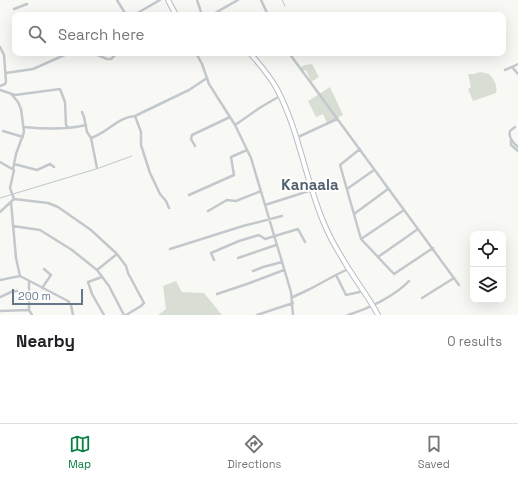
<!DOCTYPE html>
<style>
body{margin:0;font-family:"Space Grotesk",sans-serif;background:#f6f6f6;color:#202124}
.controls{position:absolute;right:12px;bottom:12px;display:grid;overflow:hidden;border-radius:8px;box-shadow:0 4px 16px #0002}
.controls button{width:36px;height:36px;display:grid;place-items:center;padding:0;border:0;border-bottom:1px solid #e0e0e0;background:#fff;color:#202124;font:20px sans-serif}
.scale{position:absolute;left:12px;bottom:10px;width:71px;box-sizing:border-box;padding-left:4px;border:2px solid #65788a;border-top:0;font-size:11px;line-height:14px;white-space:nowrap;color:#65788a;-webkit-text-stroke:3px #fff;paint-order:stroke}
.list{margin:0;padding:0;list-style:none}
h2{display:flex;justify-content:space-between;align-items:center;height:52px;margin:0;padding:0 16px;font-size:17px}
h2 small{font-size:13px;font-weight:400;color:#757577}
.icon{flex:none;width:22px;height:22px;fill:none;stroke:currentColor;stroke-width:2;stroke-linecap:round;stroke-linejoin:round}
.map{position:relative;flex:none;width:518px;height:315px;overflow:hidden}
.search{position:absolute;background:#fff;box-shadow:0 4px 16px #0002;left:12px;right:12px;top:12px;height:44px;display:flex;align-items:center;gap:10px;box-sizing:border-box;padding:0 14px;border-radius:8px;color:#757577;font-size:15px}
.sheet{height:108px;background:#fff}
nav{display:flex;justify-content:space-around;align-items:center;box-sizing:border-box;height:56px;border-top:1px solid #e0e0e0;background:#fff;font-size:11px;color:#757577}
nav a{display:grid;justify-items:center;gap:2px}
nav .on{color:#0b8043}
.map>svg:first-child{display:block}
.green{fill:#d8ded4}
.lines{fill:none;stroke-linecap:round;stroke-linejoin:round}
.stream{stroke:#bbc8ce;stroke-width:1}
.secondary-casing{stroke:#b8bdc3;stroke-width:6}
.street{stroke:#c3c8cc;stroke-width:2.5}
.secondary{stroke:#fff;stroke-width:4}
.labels{text-anchor:middle;stroke-width:4;stroke-linejoin:round;paint-order:stroke}
.quarter-label{font-size:15px;font-weight:bold;fill:#53616e;stroke:#fff}
</style>
<div class="map">
<svg width="518" height="315" viewBox="0 0 518 315">
<rect width="100%" height="100%" fill="#f8f9f5"/>
<path class="green" d="M312,64L319,77L311,82L306,70L301,72L299,68L305,65Z
M480,72L489,74C494,79 498,86 496,93L473,101L468,89L471,87L468,74H474Z
M330,87L343,115L327,123L323,114L316,117L308,101Z
M176,281L182,292L204,293L222,315H158L166,309L163,286Z"/>
<g class="lines">
<path class="stream" d="M282,0L285,6
M99,168L132,156
M0,198L96,169"/>
<defs>
<path id="secondary" d="M168,0L176,15
M250,53C260,65 270,76 277,89C299,131 305,178 323,221C328,233 334,245 341,256C352,276 367,294 378,315"/>
</defs>
<use href="#secondary" class="secondary-casing"/>
<path class="street" d="M117,0L126,15
M197,0L202,15
M261,0L268,15
M14,9L27,4
M134,15L160,0
M214,15L215,13L238,0
M0,47L4,55L6,82L5,84L0,86
M93,53L107,59H111L117,53
M196,53L202,64L209,84L235,125L251,158L291,292L293,315
M289,53L459,285
M518,64L512,67L518,74
M505,70L512,67
M6,73L33,69L69,53
M0,90L15,95L60,89L65,102L66,125L68,128
M12,95L18,102L21,109L24,132L16,154L13,169
M82,112L84,117L87,132L91,138L97,168
M235,125L261,107L280,96
M24,127C44,129 66,130 86,125
M515,127L510,131C508,138 513,143 518,147
M3,131L23,137
M91,138C107,133 118,117 135,116
M296,138L337,119
M511,140V145L518,151
M195,146L191,139L192,135L230,117
M360,149L340,165L361,239
M0,162L14,170L10,188L14,199
M14,164L37,170L50,164L54,167
M347,189L374,170
M189,195L234,175L231,157L247,150
M14,199L48,203L58,207L91,230L117,254L97,270
M11,202L16,258L20,276L68,301L71,305L73,315
M265,205L312,190
M169,208L166,201L160,194L150,173L141,145V132L135,116L189,90L207,78
M404,210L361,239L394,274L433,248
M208,211L227,200L236,201L261,191
M0,212L14,199
M354,214L388,189
M13,226L40,230L72,250L97,270L109,286L124,315
M170,249L243,226L282,216
M117,254L126,266L128,273L144,303L141,306L126,315
M378,257L418,229
M238,258L276,245
M214,260L211,253L239,241L259,235L265,239L298,229L305,242
M348,269L336,275L346,295L364,291
M253,271L263,267L282,262
M102,277L88,282L92,294L104,315
M0,280L20,276
M29,282V310L32,315
M42,288L51,275L44,269
M217,294L247,284L284,270
M0,297L11,292L17,291
M293,297L310,289L336,275
M422,298L454,278
M0,311L29,310
M257,315L293,303
M348,315C368,309 395,296 409,281"/>
<use href="#secondary" class="secondary"/>
</g>
<g class="labels">
<g class="quarter-label">
<text x="310" y="190">Kanaala</text>
</g>
</g>
</svg>
<div class="controls">
<button><svg class="icon" aria-label="locate" viewBox="0 0 24 24"><circle cx="12" cy="12" r="6"/><path d="M12 2v4M12 18v4M2 12h4M18 12h4"/></svg></button>
<button><svg class="icon" aria-label="layers" viewBox="0 0 24 24"><path d="M12 4l9 5-9 5-9-5zM3 14l9 5 9-5"/></svg></button>
</div>
<div class="scale">200 m</div>
<div class="search"><svg class="icon" aria-label="search" viewBox="0 0 24 24"><circle cx="10" cy="10" r="6"/><path d="M15 15l6 6"/></svg>Search here</div>
</div>
<section class="sheet">
<h2>Nearby<small>0 results</small></h2>
<ul class="list">
</ul>
</section>
<nav>
<a class="on"><svg class="icon" aria-label="map" viewBox="0 0 24 24"><path d="M3 6l6-2 6 2 6-2v14l-6 2-6-2-6 2zM9 4v14M15 6v14"/></svg>Map</a>
<a><svg class="icon" aria-label="directions" viewBox="0 0 24 24"><path d="M12 3l9 9-9 9-9-9zM9 14v-3h6M13 9l2 2-2 2"/></svg>Directions</a>
<a><svg class="icon" aria-label="saved" viewBox="0 0 24 24"><path d="M7 4h10v16l-5-4-5 4z"/></svg>Saved</a>
</nav>
